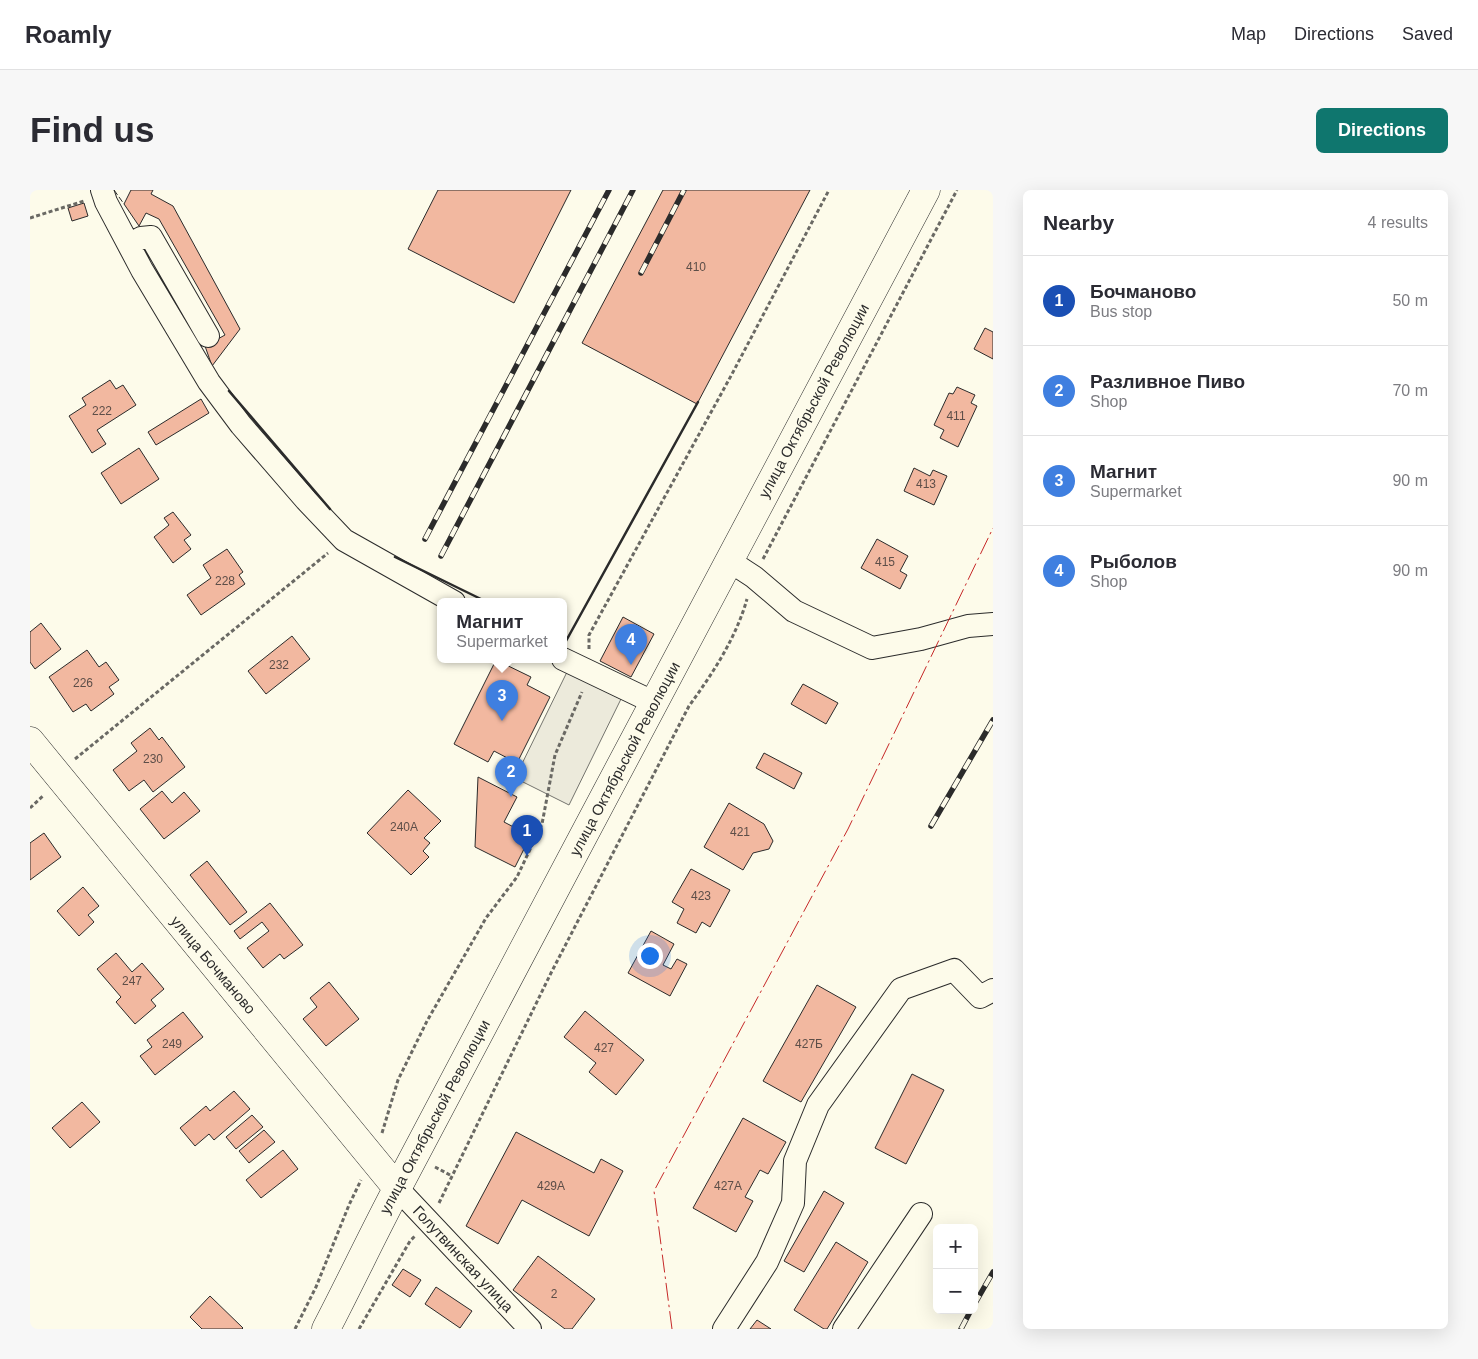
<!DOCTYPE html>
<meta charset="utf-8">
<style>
body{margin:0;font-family:Arial,sans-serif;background:#f7f7f7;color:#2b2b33}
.controls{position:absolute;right:15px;bottom:15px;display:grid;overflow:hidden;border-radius:8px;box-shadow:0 5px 20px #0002}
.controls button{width:45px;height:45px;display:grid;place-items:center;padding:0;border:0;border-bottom:1px solid #e1e1e2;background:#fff;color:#2b2b33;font:25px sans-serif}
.you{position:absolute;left:619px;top:765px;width:18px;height:18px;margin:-12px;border:4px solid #fff;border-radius:50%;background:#1a73e8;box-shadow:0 0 0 8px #1a73e833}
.badge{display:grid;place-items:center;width:32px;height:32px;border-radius:50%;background:#0f766e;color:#fff;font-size:16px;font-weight:700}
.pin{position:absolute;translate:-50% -41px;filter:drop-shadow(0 1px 2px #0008)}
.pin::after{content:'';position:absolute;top:26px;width:18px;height:15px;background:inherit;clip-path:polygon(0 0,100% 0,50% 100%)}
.popup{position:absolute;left:407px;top:408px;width:130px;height:65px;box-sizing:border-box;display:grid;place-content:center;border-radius:8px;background:#fff;filter:drop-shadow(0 1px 4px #0005);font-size:16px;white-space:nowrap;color:#7c7c81}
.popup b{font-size:19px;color:#2b2b33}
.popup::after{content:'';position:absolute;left:50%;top:100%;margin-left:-10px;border:10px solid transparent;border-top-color:#fff}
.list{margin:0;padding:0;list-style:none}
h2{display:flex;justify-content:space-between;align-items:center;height:65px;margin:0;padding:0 20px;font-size:21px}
h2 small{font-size:16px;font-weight:400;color:#7c7c81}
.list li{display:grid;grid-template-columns:32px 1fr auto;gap:15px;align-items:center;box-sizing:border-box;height:90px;padding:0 20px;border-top:1px solid #e1e1e2}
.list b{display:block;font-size:19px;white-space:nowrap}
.list p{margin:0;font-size:16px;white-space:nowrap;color:#7c7c81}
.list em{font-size:16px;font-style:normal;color:#7c7c81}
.map{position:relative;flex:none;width:963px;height:1139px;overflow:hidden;border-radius:8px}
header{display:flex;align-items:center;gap:30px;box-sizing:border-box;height:70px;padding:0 25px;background:#fff;border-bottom:1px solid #e1e1e2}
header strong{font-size:24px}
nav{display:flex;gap:28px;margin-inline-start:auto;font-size:18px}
.intro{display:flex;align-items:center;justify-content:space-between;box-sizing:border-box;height:120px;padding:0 30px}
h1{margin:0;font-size:35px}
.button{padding:12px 22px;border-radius:8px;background:#0f766e;color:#fff;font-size:18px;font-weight:700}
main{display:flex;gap:30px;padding:0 30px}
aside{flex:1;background:#fff;border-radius:8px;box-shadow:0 5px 20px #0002}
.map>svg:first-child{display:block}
.parking{fill:#eceadb;stroke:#74746e}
.building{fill:#f2b8a0;stroke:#2b2b2b}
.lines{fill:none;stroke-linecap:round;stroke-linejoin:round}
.minor-casing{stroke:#2b2b2b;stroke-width:24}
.major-casing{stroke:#2b2b2b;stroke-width:29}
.path{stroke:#6a6964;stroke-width:3;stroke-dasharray:4 2.5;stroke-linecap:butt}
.minor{stroke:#fdfbea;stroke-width:22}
.major{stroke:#fdfbea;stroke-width:28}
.rail-casing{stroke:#2b2b2b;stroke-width:5.5}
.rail{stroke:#fdfbea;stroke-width:4;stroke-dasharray:11;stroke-linecap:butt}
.fence{stroke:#2b2b2b;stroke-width:1;stroke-dasharray:6 2.5;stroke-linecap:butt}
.wall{stroke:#2b2b2b;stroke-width:2.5}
.power{stroke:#c62828;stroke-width:1;stroke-dasharray:18 4 2.5 4;stroke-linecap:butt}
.labels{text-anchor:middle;stroke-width:4;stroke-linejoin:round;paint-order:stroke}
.number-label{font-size:12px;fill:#5d4e48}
.street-label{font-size:15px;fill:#2b2b2b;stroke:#fdfbea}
</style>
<header>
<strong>Roamly</strong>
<nav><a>Map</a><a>Directions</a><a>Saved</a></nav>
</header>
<div class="intro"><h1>Find us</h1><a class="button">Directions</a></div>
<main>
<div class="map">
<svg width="963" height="1139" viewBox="0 0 963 1139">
<rect width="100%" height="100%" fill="#fdfbea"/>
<path class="parking" d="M537,482L591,509L539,615L485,588Z"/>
<path class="building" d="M101,0H123L121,4L143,16L210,139L182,176L175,156L195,145L129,29L116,23L109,36L94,14Z
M408,0H541L484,113L378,59Z
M633,0H780L667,214L552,153Z
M54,13L58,26L42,31L38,18Z
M955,138L963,142V169L944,159Z
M80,190L86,199L93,195L106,215L67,240L76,254L62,263L39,226L56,215L52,208Z
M927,197L945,205L941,213L947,216L928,257L910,248L914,240L904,235L919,203L923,204Z
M171,209L179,223L126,255L118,242Z
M109,258L129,289L91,314L71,283Z
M884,278L900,286L903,280L917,286L904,315L874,301Z
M143,322L161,345L154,350L161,359L143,373L124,347L139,335L134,328Z
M847,349L878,366L870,381L877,385L870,399L831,378Z
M197,359L213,382L209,385L215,394L171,425L157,405L181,388L173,375Z
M593,427L624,444L601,487L570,471Z
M11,433L31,459L5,479L0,472V442Z
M262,446L280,469L236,504L218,481Z
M57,460L69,477L76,472L89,490L79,497L84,504L61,521L56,514L43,522L19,487Z
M466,470L501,487L497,495L520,507L487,573L464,561L458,572L424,554Z
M773,494L808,513L796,534L761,514Z
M120,538L129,550L132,547L155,577L123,602L114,590L99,601L83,580L107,561L101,553Z
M734,563L772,583L764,599L726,578Z
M448,587L487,607L474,632L495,643L499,634L505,637L485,677L445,657Z
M378,600L411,631L394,648L400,653L393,661L399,667L381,685L337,643Z
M132,601L142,613L154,602L170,621L134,649L110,619Z
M699,613L734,634L743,651L739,659L723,663L713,680L674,657Z
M14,643L31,667L0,690V653Z
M177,671L217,722L200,735L160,685Z
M661,679L700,700L680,737L672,732L666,743L647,733L654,719L642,712Z
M53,697L69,716L58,725L64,732L49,746L27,721Z
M240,713L273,755L254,769L250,764L233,778L217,758L239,741L232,732L210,749L204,741Z
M621,741L644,754L633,775L641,779L647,769L657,774L640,806L598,783Z
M86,763L102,782L112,773L134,799L121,810L126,816L105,834L86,812L91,807L67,779Z
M299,792L329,829L296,856L273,829L287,817L280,808Z
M787,795L826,817L771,912L733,891Z
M555,821L614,870L586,905L559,882L566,873L534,847Z
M153,822L173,847L125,885L110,866L122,857L117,850Z
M882,884L914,900L876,974L845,958Z
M204,901L220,919L184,950L179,944L165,956L150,938L176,916L180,921Z
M52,912L70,932L40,958L22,938Z
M222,925L233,937L206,959L196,947Z
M713,928L756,952L738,984L730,980L715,1007L723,1011L706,1042L663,1018Z
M234,940L245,952L219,973L209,961Z
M486,942L564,983L571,969L593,981L559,1046L492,1010L468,1054L436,1036Z
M253,960L268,979L231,1008L216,990Z
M794,1001L814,1013L774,1082L754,1071Z
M806,1052L838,1072L797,1139H794L764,1120Z
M508,1066L565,1109L542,1139H535L483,1100Z
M373,1079L391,1090L380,1107L362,1095Z
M406,1097L442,1121L430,1138L395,1114Z
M180,1106L213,1138L212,1139H172L160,1127Z
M727,1130L741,1139H720Z"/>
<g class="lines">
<defs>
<path id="minor" d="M72,0L76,12L112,80L179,192L211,235L276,310L314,350L424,412
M99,55L111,48L121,47L178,146
M698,370L724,387L764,421L842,458L891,449L938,436L963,434
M533,469L625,513
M367,998L500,1139
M694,1139L737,1072L763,1013L765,971L788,915L871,799L924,780L950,807L963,800
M814,1139L891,1024"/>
<path id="major" d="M0,551L367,998
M296,1139C321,1091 344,1042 369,995C544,663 720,331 896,0"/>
</defs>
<use href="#minor" class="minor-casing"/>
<use href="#major" class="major-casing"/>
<path class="path" d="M0,28L54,11
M733,369L927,0
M559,459V445L702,184L799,0
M45,569L298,363
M0,618L14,605
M352,943L368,890L397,831L456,728L487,687L512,634L525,565L552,502
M405,977L422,986
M409,1013L521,783L659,516C683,483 706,448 717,409
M265,1139L286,1097L319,1015L331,990
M329,1139L380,1051L385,1046"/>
<use href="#minor" class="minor"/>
<use href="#major" class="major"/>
<defs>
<path id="rail" d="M611,83L654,0
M395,349L579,0
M411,366L603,0
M901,636L963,530
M944,1115L963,1082
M931,1139L941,1120"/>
</defs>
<use href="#rail" class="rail-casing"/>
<use href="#rail" class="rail"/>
<path class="fence" d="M84,0L94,14"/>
<path class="wall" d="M199,201L300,319
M365,367L457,412
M533,450L536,451L668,212"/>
<path class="power" d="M642,1139L624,1001L818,639L963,338"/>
</g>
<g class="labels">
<g class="number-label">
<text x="666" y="81">410</text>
<text x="72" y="225">222</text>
<text x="926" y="230">411</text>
<text x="896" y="298">413</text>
<text x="855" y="376">415</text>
<text x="195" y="395">228</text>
<text x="249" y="479">232</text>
<text x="53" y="497">226</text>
<text x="123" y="573">230</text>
<text x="374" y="641">240А</text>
<text x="710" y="646">421</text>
<text x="671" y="710">423</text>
<text x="102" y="795">247</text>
<text x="142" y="858">249</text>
<text x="779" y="858">427Б</text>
<text x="574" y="862">427</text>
<text x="521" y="1000">429А</text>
<text x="698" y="1000">427А</text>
<text x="524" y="1108">2</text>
</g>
<g class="street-label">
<text transform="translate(784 211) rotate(-62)" y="5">улица Октябрьской Революции</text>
<text transform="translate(595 569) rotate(-62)" y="5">улица Октябрьской Революции</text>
<text transform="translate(183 775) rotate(50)" y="5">улица Бочманово</text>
<text transform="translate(405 927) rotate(-62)" y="5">улица Октябрьской Революции</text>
<text transform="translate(433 1069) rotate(47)" y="5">Голутвинская улица</text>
</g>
</g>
</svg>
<div class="controls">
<button>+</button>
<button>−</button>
</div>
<div class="you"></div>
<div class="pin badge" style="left:497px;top:666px;background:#1a4fb4">1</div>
<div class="pin badge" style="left:481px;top:607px;background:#3f7fe0">2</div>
<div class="pin badge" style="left:472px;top:531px;background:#3f7fe0">3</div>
<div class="popup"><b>Магнит</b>Supermarket</div>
<div class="pin badge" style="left:601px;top:475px;background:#3f7fe0">4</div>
</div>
<aside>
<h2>Nearby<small>4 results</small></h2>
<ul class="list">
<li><span class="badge" style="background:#1a4fb4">1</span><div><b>Бочманово</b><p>Bus stop</p></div><em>50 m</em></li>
<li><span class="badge" style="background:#3f7fe0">2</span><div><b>Разливное Пиво</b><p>Shop</p></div><em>70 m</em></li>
<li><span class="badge" style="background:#3f7fe0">3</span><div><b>Магнит</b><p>Supermarket</p></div><em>90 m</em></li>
<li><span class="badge" style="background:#3f7fe0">4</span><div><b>Рыболов</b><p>Shop</p></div><em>90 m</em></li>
</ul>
</aside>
</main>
